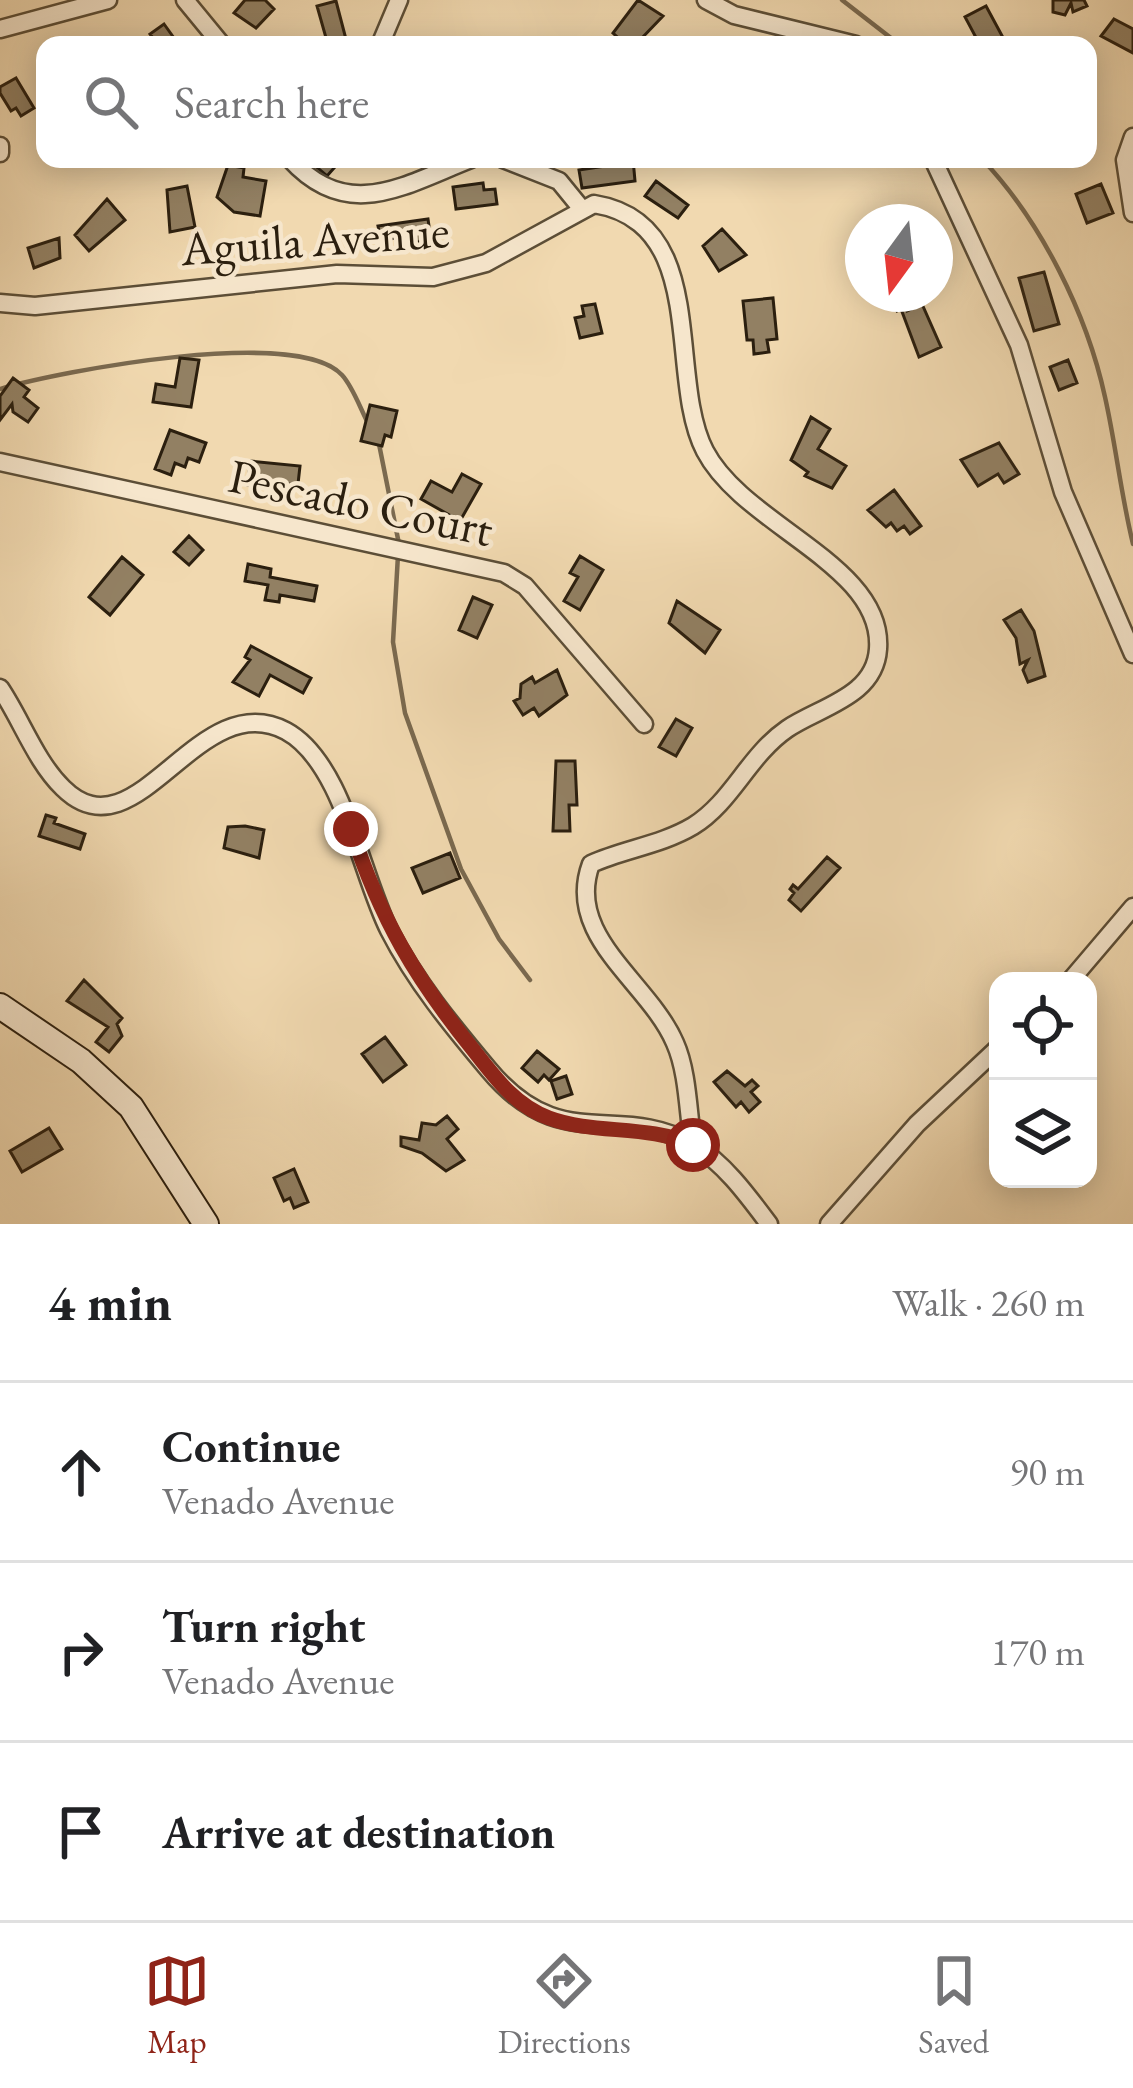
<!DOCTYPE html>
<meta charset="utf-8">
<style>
body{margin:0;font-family:"EB Garamond",serif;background:#f2f2f2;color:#202124}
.controls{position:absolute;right:36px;bottom:36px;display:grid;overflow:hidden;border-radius:24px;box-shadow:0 6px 30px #0003}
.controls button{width:108px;height:108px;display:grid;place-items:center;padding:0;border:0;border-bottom:3px solid #e0e0e0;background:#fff;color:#202124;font:60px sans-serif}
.compass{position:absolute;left:845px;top:204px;width:108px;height:108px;border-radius:50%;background:#fff;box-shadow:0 6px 30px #0003;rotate:195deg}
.stop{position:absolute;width:36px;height:36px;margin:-27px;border:9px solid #8f2418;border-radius:50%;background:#fff}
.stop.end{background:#8f2418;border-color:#fff;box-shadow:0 3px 12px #0008}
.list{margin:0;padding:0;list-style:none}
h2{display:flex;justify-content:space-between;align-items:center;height:156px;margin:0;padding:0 48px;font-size:51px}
h2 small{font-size:39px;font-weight:400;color:#757577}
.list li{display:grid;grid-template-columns:78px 1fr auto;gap:36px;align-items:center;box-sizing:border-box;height:180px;padding:0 48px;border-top:3px solid #e0e0e0}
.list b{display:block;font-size:45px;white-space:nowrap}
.list p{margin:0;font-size:39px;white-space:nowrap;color:#757577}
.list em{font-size:39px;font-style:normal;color:#757577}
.icon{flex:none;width:66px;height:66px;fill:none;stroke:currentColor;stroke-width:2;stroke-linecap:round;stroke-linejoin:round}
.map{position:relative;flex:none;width:1133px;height:1224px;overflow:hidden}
.search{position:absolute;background:#fff;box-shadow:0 6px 30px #0003;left:36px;right:36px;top:36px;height:132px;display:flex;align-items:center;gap:30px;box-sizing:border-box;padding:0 42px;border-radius:24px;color:#757577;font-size:45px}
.sheet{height:696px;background:#fff}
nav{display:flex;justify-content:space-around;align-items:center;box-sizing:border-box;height:168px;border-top:3px solid #e0e0e0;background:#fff;font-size:33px;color:#757577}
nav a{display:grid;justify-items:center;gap:6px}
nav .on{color:#8f2418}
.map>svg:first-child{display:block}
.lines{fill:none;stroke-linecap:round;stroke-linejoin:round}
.stream{stroke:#7a694f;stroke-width:4.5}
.building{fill:#928063;stroke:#2b1f0f;stroke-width:3}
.street-casing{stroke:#5c4e37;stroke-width:21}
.secondary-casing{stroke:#2b1f0f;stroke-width:28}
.street{stroke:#f6e6cc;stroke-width:16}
.secondary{stroke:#f6e6cc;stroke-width:24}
.route{stroke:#8f2418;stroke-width:15}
.labels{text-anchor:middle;stroke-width:9;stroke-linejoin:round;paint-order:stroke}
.street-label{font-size:48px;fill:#2b1f0f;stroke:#f6e6cc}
</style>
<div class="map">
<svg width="1133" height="1224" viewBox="0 0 1133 1224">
<rect width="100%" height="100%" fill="#f1d9b0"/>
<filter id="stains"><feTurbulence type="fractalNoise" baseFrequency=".00167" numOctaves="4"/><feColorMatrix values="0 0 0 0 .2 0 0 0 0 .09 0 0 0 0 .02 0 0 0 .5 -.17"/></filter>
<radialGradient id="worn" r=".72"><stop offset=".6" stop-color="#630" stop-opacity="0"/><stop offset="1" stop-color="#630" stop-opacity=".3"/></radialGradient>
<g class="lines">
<path class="stream" d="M842,0L900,45
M982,159C1041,221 1087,314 1105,397C1116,446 1121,495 1133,544
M0,389C61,371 297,326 342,375C353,387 360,408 368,423
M379,444L399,544
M398,555L393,642L405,713L461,869L499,939L530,980"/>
</g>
<path class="building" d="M245,0H265L274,9L256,28L234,13Z
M638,0L663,16L640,40L626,45L613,33Z
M1053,0H1084L1087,6L1073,12L1071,3L1065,15L1053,12Z
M336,1L347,43L328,45L317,6Z
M986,6L1007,45H980L965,17Z
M1114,19L1133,29V53L1101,36Z
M164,24L179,45H158L150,34Z
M16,78L34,108L21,116L16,108L11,111L0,93V87Z
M320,159H342L327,176L314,165Z
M611,159H633L635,181L582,188L579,170L612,165Z
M228,165L244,168L243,177L266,181L260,216L234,212L217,197Z
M656,181L688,205L678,218L645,196Z
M483,183L484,190L495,189L497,204L456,209L453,187Z
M1101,184L1113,213L1087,223L1076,194Z
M187,186L195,227L170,232L167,190Z
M107,199L125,220L89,251L75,235Z
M428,219L431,240L398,245L397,238L381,240L378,226Z
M722,229L746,255L719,271L703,246Z
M59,238L60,258L34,268L28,248Z
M1044,272L1059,324L1034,331L1019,278Z
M773,298L777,339L767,340L769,352L754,354L753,340H747L743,301Z
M901,299L907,311L922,304L941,347L919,357L901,309L897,311L893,303Z
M595,304L602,333L580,338L575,318L584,316L582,306Z
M180,358L199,360L191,407L153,402L156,384L175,387Z
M1068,360L1077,383L1059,390L1050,367Z
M13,378L29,390L24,397L38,408L28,422L13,412L12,404L0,420V396Z
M370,405L397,411L391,437L385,435L382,446L361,441Z
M811,417L830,429L818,449L846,466L832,488L805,476L808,472L791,460Z
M170,430L206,443L199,462L188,458L185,467L175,463L171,475L155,469Z
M999,443L1019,474L1004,483L998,474L978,486L961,460Z
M250,461L300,466L298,484L248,485Z
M462,474L481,484L460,521L421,499L431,481L452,492Z
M894,490L921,526L910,534L904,526L897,531L891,523L886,527L868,510Z
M189,536L203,550L189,565L174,552Z
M580,556L603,570L580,610L564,601L578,577L570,573Z
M122,557L143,575L110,615L89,597Z
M248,564L271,569L270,577L317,586L314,601L280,595L279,602L265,600L268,585L245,581Z
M473,597L492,605L477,638L459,630Z
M677,601L720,630L705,653L669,623Z
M1021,610L1034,631L1045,676L1028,682L1023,670L1028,660L1020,664L1016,638L1004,620Z
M251,646L311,678L303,693L270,675L259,696L233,682L250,660L245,657Z
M557,670L567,695L539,716L534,708L523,715L514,701L520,698L521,684L532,677L535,683Z
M676,719L692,728L676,756L659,747Z
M556,761H575L577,805H569L570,831H553Z
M46,815L56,818L54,823L85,834L80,849L39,836Z
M245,826L264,830L259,858L224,848L228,827Z
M450,853L460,878L423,893L412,868Z
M827,857L840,868L801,911L789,900L794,893L790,889L793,885L798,889Z
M84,980L122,1018L117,1024L122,1036L109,1052L96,1042L108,1027L67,1001Z
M385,1037L406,1065L383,1082L362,1054Z
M537,1051L559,1069L549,1080L544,1075L538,1082L522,1068Z
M727,1071L745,1086L752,1080L758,1086L751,1092L760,1102L749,1112L741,1102L736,1107L714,1082Z
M566,1076L572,1094L557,1099L551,1081Z
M447,1116L458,1129L447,1139L464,1160L446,1171L422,1153L401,1146V1137L419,1140L422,1123L436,1125Z
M49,1128L62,1149L22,1172L10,1151Z
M294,1169L308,1202L294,1208L290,1198L284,1201L274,1178Z"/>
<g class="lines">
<defs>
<path id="street" d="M185,0L222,45
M706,0L734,15L856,45
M0,29L108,0
M380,45L399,0
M1133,137L1125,160L1133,213
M0,146V153
M290,159C348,223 404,185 471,159
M503,159L559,181L581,208
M933,159L1019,345L1063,492L1133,654
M0,303L35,306L337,274L433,277L486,263L594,204C711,223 666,376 705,451C744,526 884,565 878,649C875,697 819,707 787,729C748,756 732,802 693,826C661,845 624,849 591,864C564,937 649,982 675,1043C688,1072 688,1113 693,1145
M0,462L504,573L525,586L644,724
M0,688C21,719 36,762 63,788C137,861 197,684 286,731C343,762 361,875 389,930C415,981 452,1026 489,1070C562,1157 618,1101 694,1145C724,1163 748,1196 769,1224
M1070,981L1133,907
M829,1224L917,1124L998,1048"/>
<path id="secondary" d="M0,1006L81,1061L131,1107L206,1224"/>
</defs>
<use href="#street" class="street-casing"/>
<use href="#secondary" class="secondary-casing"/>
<use href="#street" class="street"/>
<use href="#secondary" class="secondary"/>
</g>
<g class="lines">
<path class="route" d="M351,829C381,920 415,978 475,1052C496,1079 516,1106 549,1118C595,1135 647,1124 693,1145"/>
</g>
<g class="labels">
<g class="street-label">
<text transform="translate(315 239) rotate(-4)" y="17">Aguila Avenue</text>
<text transform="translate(361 502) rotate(12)" y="17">Pescado Court</text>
</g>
</g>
<rect width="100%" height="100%" filter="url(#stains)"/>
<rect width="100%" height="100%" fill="url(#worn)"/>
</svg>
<div class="controls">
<button><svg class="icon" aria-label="locate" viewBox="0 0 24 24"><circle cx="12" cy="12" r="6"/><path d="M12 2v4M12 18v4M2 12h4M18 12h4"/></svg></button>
<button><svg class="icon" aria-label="layers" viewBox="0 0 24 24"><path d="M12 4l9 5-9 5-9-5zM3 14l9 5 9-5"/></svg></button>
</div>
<svg class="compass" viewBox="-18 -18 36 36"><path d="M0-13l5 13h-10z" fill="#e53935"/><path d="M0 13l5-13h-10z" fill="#757577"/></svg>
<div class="stop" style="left:693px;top:1145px"></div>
<div class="stop end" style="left:351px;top:829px"></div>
<div class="search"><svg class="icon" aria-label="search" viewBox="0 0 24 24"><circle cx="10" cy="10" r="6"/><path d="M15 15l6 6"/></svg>Search here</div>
</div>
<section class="sheet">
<h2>4 min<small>Walk · 260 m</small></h2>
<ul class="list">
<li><svg class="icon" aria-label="ahead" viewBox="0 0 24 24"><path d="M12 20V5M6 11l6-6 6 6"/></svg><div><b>Continue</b><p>Venado Avenue</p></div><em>90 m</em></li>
<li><svg class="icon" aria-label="right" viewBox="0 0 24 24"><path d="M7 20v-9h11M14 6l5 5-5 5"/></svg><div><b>Turn right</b><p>Venado Avenue</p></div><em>170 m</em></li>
<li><svg class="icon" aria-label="arrive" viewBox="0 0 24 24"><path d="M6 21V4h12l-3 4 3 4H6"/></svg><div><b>Arrive at destination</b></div></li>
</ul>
</section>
<nav>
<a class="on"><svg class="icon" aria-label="map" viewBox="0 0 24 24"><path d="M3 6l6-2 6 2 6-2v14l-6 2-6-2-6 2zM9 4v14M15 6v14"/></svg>Map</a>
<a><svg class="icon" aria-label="directions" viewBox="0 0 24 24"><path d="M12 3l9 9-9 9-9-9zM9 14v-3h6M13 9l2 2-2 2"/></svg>Directions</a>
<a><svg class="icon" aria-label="saved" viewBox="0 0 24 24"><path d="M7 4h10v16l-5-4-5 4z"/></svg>Saved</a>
</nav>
